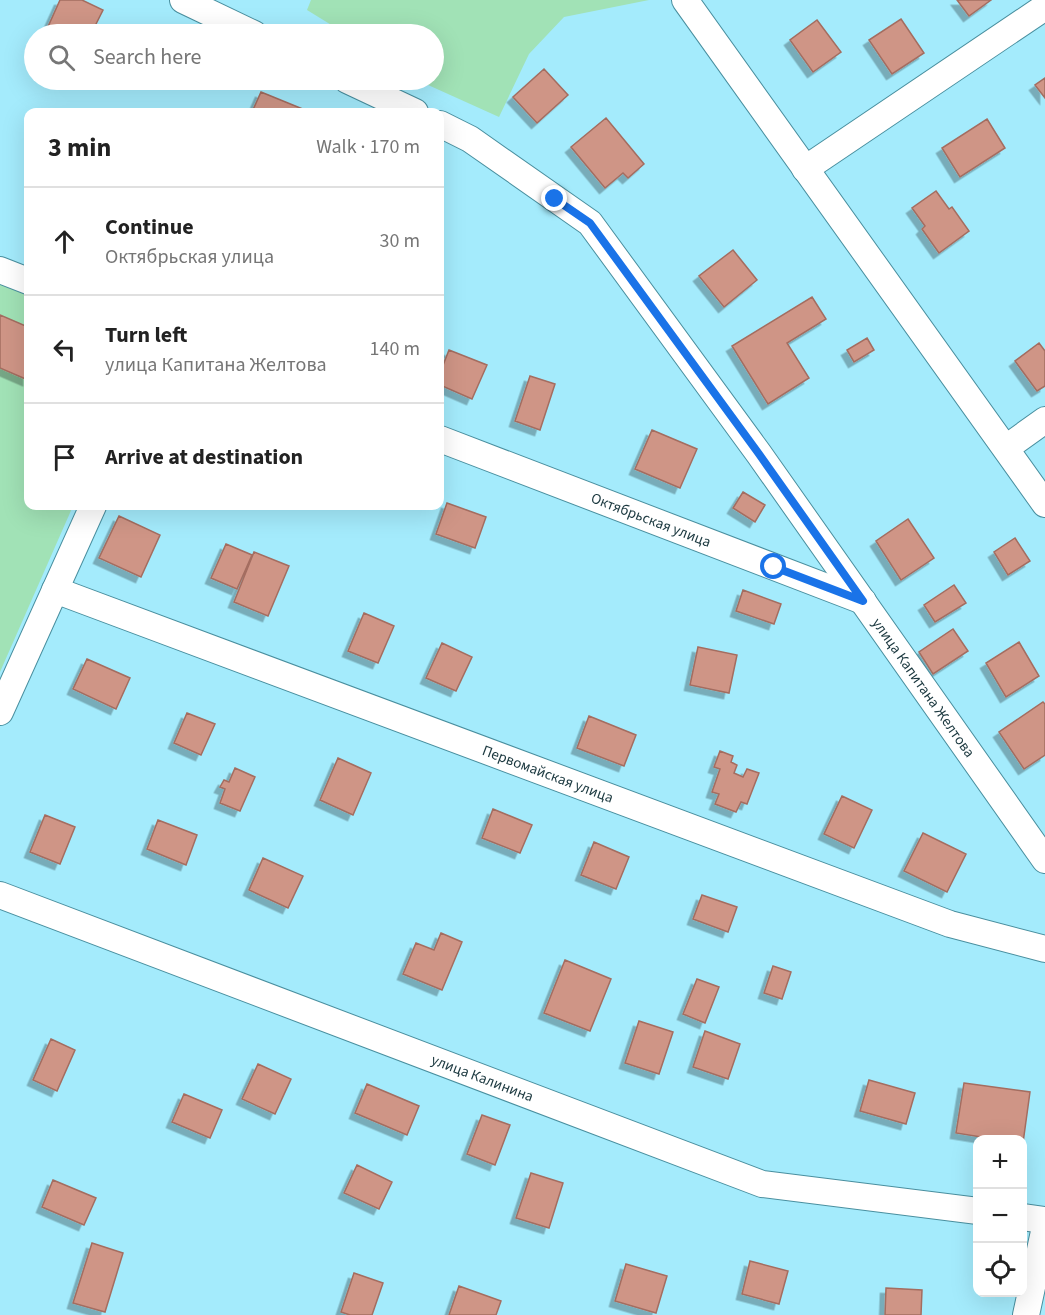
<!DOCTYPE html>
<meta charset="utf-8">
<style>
body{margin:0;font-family:"Source Sans 3",sans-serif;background:#f6f6f6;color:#222}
.controls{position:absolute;right:18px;bottom:18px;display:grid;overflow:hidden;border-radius:12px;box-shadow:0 6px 24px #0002}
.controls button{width:54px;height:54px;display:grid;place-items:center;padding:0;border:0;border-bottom:2px solid #e0e0e0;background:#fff;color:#222;font:30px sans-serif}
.stop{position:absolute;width:18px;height:18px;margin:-14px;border:4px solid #1a73e8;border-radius:50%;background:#fff}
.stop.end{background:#1a73e8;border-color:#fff;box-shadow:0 2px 6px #0008}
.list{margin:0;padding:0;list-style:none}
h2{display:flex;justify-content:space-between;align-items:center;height:78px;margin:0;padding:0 24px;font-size:26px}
h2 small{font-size:20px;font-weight:400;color:#767676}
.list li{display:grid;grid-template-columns:39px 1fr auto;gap:18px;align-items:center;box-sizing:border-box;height:108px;padding:0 24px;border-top:2px solid #e0e0e0}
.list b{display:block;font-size:22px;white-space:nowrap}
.list p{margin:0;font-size:20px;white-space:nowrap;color:#767676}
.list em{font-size:20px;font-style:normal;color:#767676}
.icon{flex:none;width:33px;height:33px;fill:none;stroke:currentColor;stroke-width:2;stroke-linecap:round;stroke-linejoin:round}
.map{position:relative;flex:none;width:1045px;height:1315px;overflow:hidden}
.search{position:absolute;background:#fff;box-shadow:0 6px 24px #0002;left:24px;top:24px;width:420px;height:66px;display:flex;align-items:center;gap:15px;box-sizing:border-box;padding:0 21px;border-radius:33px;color:#767676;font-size:22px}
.panel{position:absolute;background:#fff;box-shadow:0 6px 24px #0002;left:24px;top:108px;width:420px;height:402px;border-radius:12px}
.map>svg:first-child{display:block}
.green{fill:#a1e2b6}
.building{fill:#cf9586;stroke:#a46d60;stroke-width:1.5;filter:url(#shadow)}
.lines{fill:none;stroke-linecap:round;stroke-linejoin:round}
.minor-casing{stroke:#498f9f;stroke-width:28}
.minor{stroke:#fff;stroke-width:26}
.route{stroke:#1a73e8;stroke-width:8}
.labels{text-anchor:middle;stroke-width:4.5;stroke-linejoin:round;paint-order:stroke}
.street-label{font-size:15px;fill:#1b383f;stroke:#fefefe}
</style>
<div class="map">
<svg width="1045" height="1315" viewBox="0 0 1045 1315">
<defs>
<filter id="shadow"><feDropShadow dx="-5.5" dy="5.5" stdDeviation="0" flood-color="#0004"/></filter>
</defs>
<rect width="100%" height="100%" fill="#a4ebfc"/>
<path class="green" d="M311,0H649L564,17L529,54L499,117L417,80H434V34H346L307,10Z
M0,279L28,290V506H73L0,672Z"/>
<path class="building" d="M60,0H82L103,10L91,34H58L47,29Z
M957,0H991L969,16Z
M901,19L924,53L892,74L869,40Z
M817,20L841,52L813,72L790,40Z
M544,69L568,95L537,123L513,97Z
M1045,78V98L1035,85Z
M261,92L310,112H252Z
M606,118L644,164L628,178L623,173L605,188L571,147Z
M987,119L1005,148L960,177L942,148Z
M936,191L949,209L952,207L969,231L939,253L922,229L925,226L912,208Z
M733,250L757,280L724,307L699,276Z
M812,297L826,319L787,343L809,378L768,404L732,346Z
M0,315L28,327V380L0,368Z
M867,338L874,350L854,362L847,350Z
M1039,343L1045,351V386L1037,391L1015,361Z
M449,350L487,365L472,399L440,385V373Z
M530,376L555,384L540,430L515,421Z
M652,430L697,449L680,488L635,469Z
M743,492L765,505L755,522L733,508Z
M447,503L486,517L475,548L436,534Z
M119,516L160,535L141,577L99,558Z
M908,519L934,558L901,580L876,541Z
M1015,538L1030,561L1008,575L994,552Z
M226,544L252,555L237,589L211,578Z
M254,552L289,566L268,616L234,602Z
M954,585L966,603L935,622L924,605Z
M743,590L781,604L774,624L736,611Z
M364,613L394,626L378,663L348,651Z
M953,629L968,651L933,674L919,652Z
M1019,642L1039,676L1006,697L986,663Z
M442,643L472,657L456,691L426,678Z
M698,647L737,655L729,693L690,685Z
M87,659L130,678L116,709L73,689Z
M1043,702L1045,704V755L1024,769L999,732Z
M187,713L215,724L201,755L174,743Z
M589,716L636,735L624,766L577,748Z
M720,751L733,756L731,762L737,765L734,773L743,777L747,769L759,773L747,804L741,802L736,812L715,804L719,794L712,792L720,769L714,767Z
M338,758L371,773L353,815L320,800Z
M235,768L255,777L240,811L220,803L225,789L220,787L224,780L229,782Z
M842,796L872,810L854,848L824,834Z
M493,809L532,825L520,853L482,838Z
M45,815L75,827L60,864L30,852Z
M158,820L197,835L186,865L147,849Z
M923,833L966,854L947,892L904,871Z
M594,842L629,857L616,889L581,875Z
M263,858L303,876L288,908L249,890Z
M702,895L737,907L728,932L693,919Z
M441,933L462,942L442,990L403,974L416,943L434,950Z
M565,960L611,979L590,1031L544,1013Z
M773,966L791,972L782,999L764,993Z
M697,979L719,987L705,1023L683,1014Z
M639,1021L673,1032L659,1074L625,1063Z
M705,1031L740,1044L728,1079L693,1067Z
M51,1039L75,1050L57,1091L33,1080Z
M258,1064L291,1079L275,1114L242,1099Z
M869,1080L915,1093L906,1124L860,1111Z
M964,1083L1030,1092L1023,1143L1022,1140H1000L956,1133Z
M367,1084L419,1106L407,1135L355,1113Z
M184,1094L222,1110L210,1138L172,1122Z
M482,1115L510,1125L495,1165L467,1154Z
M357,1165L392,1182L379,1209L344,1193Z
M531,1173L563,1183L549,1228L516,1218Z
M53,1180L96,1198L84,1225L42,1207Z
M92,1243L123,1253L105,1312L73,1303Z
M750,1261L788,1271L779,1304L742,1294Z
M626,1264L667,1276L656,1313L615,1301Z
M354,1273L383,1283L372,1315H350L341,1312Z
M459,1286L501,1301L496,1315H449Z
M886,1288L922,1290L921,1315H885Z"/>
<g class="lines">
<defs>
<g id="minor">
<path d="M183,0L254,34"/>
<path d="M685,0L1045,504"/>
<path d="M347,80L415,112"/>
<path id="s1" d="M440,124L470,139L590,223L759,454L1045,860"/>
<path d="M805,169L1045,7"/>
<path d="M0,270L28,281"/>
<path id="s2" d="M440,439L863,601"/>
<path d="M1006,448L1045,420"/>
<path id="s3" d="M55,590L950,924L1045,949"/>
<path d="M0,712L93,506"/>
<path id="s4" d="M0,895L762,1184L978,1211"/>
<path d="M1022,1217L1045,1220"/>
<path d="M1026,1315L1045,1227"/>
</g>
</defs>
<use href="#minor" class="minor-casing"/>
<use href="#minor" class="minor"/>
</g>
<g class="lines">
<path class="route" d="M555,199L590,223L759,454L863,601L774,567"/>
</g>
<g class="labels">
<g class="street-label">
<text dy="5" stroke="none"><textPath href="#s2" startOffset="226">Октябрьская улица</textPath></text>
<text dy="5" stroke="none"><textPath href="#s1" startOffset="752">улица Капитана Желтова</textPath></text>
<text dy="5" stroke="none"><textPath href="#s3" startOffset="526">Первомайская улица</textPath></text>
<text dy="5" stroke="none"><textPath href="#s4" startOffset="516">улица Калинина</textPath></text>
</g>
</g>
</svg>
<div class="controls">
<button>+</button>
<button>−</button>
<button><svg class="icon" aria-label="locate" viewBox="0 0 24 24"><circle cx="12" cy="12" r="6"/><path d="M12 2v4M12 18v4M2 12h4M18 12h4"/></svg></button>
</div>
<div class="stop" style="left:774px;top:567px"></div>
<div class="stop end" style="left:555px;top:199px"></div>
<div class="search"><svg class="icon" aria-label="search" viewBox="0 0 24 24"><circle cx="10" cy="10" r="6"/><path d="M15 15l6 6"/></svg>Search here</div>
<section class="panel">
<h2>3 min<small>Walk · 170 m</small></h2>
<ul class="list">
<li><svg class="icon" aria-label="ahead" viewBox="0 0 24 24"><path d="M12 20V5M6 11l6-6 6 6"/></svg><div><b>Continue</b><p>Октябрьская улица</p></div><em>30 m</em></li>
<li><svg class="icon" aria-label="left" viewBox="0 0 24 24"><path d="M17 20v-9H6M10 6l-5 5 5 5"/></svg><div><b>Turn left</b><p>улица Капитана Желтова</p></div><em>140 m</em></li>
<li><svg class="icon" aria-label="arrive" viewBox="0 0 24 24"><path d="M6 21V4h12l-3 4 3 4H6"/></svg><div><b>Arrive at destination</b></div></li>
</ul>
</section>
</div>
